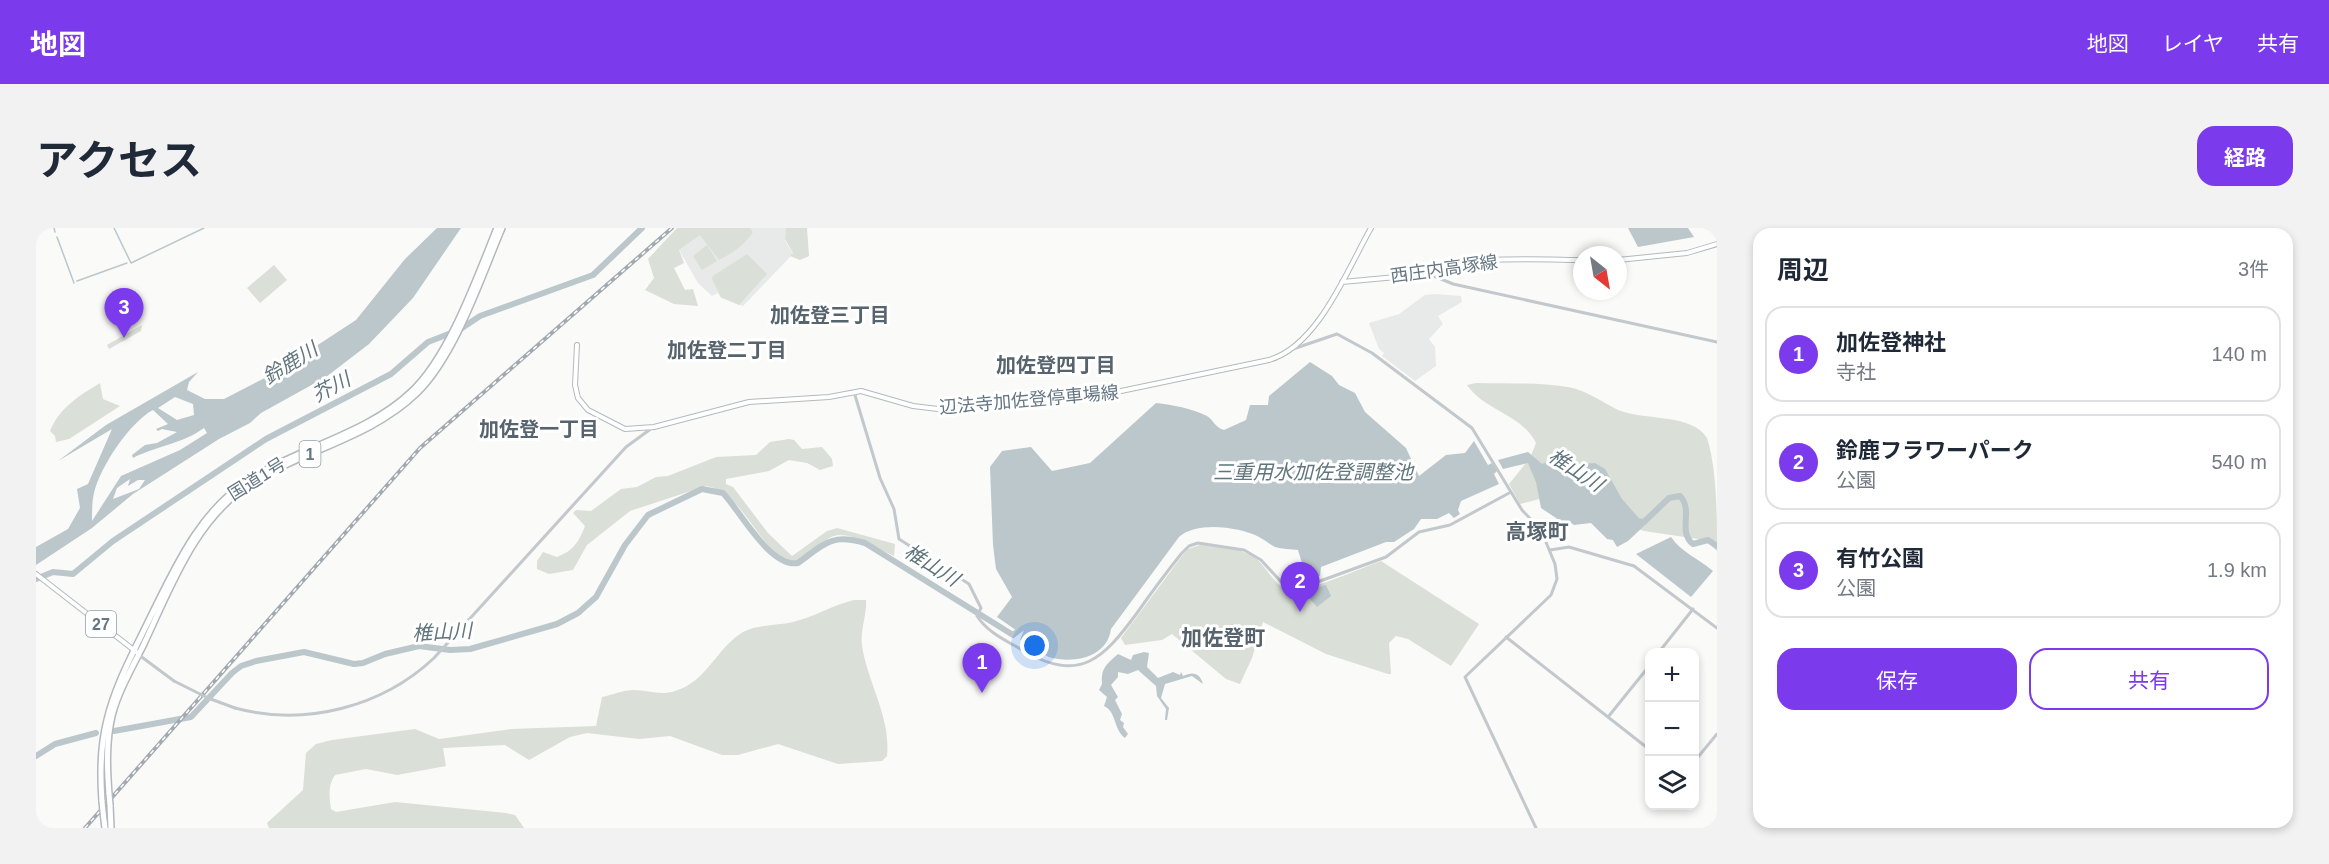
<!DOCTYPE html>
<html lang="ja">
<meta charset="utf-8">
<style>
body{margin:0;font-family:Helvetica,"Noto Sans JP",sans-serif;background:#f2f2f3;color:#1f2937}
.controls{position:absolute;right:18px;bottom:18px;display:grid;overflow:hidden;border-radius:12px;box-shadow:0 3px 9px #0003}
.controls button{width:54px;height:54px;display:grid;place-items:center;padding:0;border:0;border-bottom:2px solid #e0e1e3;background:#fff;color:#1f2937;font:30px sans-serif}
.compass{position:absolute;left:1537px;top:18px;width:54px;height:54px;border-radius:50%;background:#fff;box-shadow:0 3px 9px #0003;rotate:149deg}
.you{position:absolute;left:999px;top:418px;width:21px;height:21px;margin:-15px;border:4px solid #fff;border-radius:50%;background:#1a73e8;box-shadow:0 0 0 9px #1a73e833}
.badge{display:grid;place-items:center;width:39px;height:39px;border-radius:50%;background:#7c3aed;color:#fff;font-size:20px;font-weight:700}
.pin{position:absolute;translate:-50% -50px;filter:drop-shadow(0 2px 3px #0008)}
.pin::after{content:'';position:absolute;top:32px;width:21px;height:18px;background:inherit;clip-path:polygon(0 0,100% 0,50% 100%)}
.list{margin:0;padding:0;list-style:none}
h2{display:flex;justify-content:space-between;align-items:center;height:78px;margin:0;padding:0 24px;font-size:26px}
h2 small{font-size:20px;font-weight:400;color:#747a83}
.list li{display:grid;grid-template-columns:39px 1fr auto;gap:18px;align-items:center;box-sizing:border-box;height:96px;margin:0 12px 12px;padding:0 12px;border:2px solid #e0e1e3;border-radius:18px}
.list b{display:block;font-size:22px;white-space:nowrap}
.list p{margin:0;font-size:20px;white-space:nowrap;color:#747a83}
.list em{font-size:20px;font-style:normal;color:#747a83}
.actions{display:flex;gap:12px;padding:18px 24px}
.actions a{flex:1;padding:14px 0;border:2px solid #7c3aed;border-radius:18px;text-align:center;font-size:21px;color:#7c3aed}
.actions .main{background:#7c3aed;color:#fff}
.icon{flex:none;width:33px;height:33px;fill:none;stroke:currentColor;stroke-width:2;stroke-linecap:round;stroke-linejoin:round}
.map{position:relative;flex:none;width:1681px;height:600px;overflow:hidden;border-radius:18px}
header{display:flex;align-items:center;gap:36px;box-sizing:border-box;height:84px;padding:0 30px;background:#7c3aed;color:#fff}
header strong{font-size:28px}
nav{display:flex;gap:33px;margin-inline-start:auto;font-size:21px}
.intro{display:flex;align-items:center;justify-content:space-between;box-sizing:border-box;height:144px;padding:0 36px}
h1{margin:0;font-size:42px}
.button{padding:15px 27px;border-radius:18px;background:#7c3aed;color:#fff;font-size:21px;font-weight:700}
main{display:flex;gap:36px;padding:0 36px}
aside{flex:1;background:#fff;border-radius:18px;box-shadow:0 3px 9px #0003}
.map>svg:first-child{display:block}
.built{fill:#e8e9e9}
.green{fill:#dadfd7}
.water{fill:#bbc7cb;fill-rule:evenodd}
.lines{fill:none;stroke-linecap:round;stroke-linejoin:round}
.stream{stroke:#bbc7cb;stroke-width:1.5}
.river{stroke:#bbc7cb;stroke-width:6}
.major-casing{stroke:#b5babe;stroke-width:6}
.highway-casing{stroke:#b4b9bd;stroke-width:8}
.minor{stroke:#c3c8cc;stroke-width:3}
.major{stroke:#fff;stroke-width:4}
.highway{stroke:#fff;stroke-width:5}
.rail-casing{stroke:#a2aab0;stroke-width:4}
.rail{stroke:#fff;stroke-width:1.5;stroke-dasharray:4.5;stroke-linecap:butt}
.highway-bridge-casing{stroke:#b4b9bd;stroke-width:8;stroke-linecap:butt}
.minor-bridge{stroke:#c3c8cc;stroke-width:3}
.highway-bridge{stroke:#fff;stroke-width:5}
.labels{text-anchor:middle;stroke-width:6;stroke-linejoin:round;paint-order:stroke}
.shield{fill:#fff;stroke:#939fa8;stroke-width:1.5}
.shield-label{font-size:16px;font-weight:bold;fill:#657683}
.street-label{font-size:18px;fill:#657683;stroke:#fff}
.neighbourhood-label{font-size:20px;font-weight:bold;fill:#57646e;stroke:#fff}
.water-label{font-size:20px;font-style:italic;fill:#60757c;stroke:#fff}
.quarter-label{font-size:21px;font-weight:bold;fill:#57646e;stroke:#fff}
</style>
<header>
<strong>地図</strong>
<nav><a>地図</a><a>レイヤ</a><a>共有</a></nav>
</header>
<div class="intro"><h1>アクセス</h1><a class="button">経路</a></div>
<main>
<div class="map">
<svg width="1681" height="600" viewBox="0 0 1681 600">
<rect width="100%" height="100%" fill="#fafaf8"/>
<path class="built" d="M714,0H750L749,12L757,26L707,78L685,70L682,65L676,68L662,55L643,22L664,6L672,16L717,4Z
M1399,66L1425,68L1426,74L1402,88L1407,96L1393,111L1399,119L1400,138L1379,153L1346,128L1348,125L1343,121L1333,95L1363,86L1389,67Z"/>
<path class="green" d="M641,0H714L717,4C707,19 696,25 683,32L664,7L643,22L648,35L638,40L649,62L657,61L662,78L638,76L609,62L618,50L612,31Z
M750,0H771L773,28L764,32L754,28L757,25L749,11Z
M671,17L681,33L666,42L657,28Z
M711,26L731,46L703,77L685,69L676,51L677,48Z
M238,37L251,52L224,75L211,60Z
M106,97L105,103L73,121L71,117Z
M64,155L67,171L84,178L33,211L20,214L19,208L14,203C24,179 43,168 64,155Z
M1440,155C1471,156 1502,154 1532,159C1550,162 1566,174 1582,182C1608,193 1656,185 1671,210C1681,241 1681,288 1681,323L1669,312L1608,303L1511,269L1484,276L1473,256L1494,230L1500,215C1487,187 1449,183 1431,157Z
M753,211L758,212L766,221L786,219L796,231L797,238L784,242L771,235L753,232L733,243L690,251V256L697,259L732,305L756,328L791,303L801,300L859,316L858,328C842,321 821,307 803,307C781,308 777,345 750,335C745,332 741,327 737,323C717,302 698,261 670,258L594,283L551,317L537,342L513,346L501,341V333L507,324L521,329C537,323 543,314 549,298L537,285L540,282L555,283L585,261L601,259L620,249L632,248L680,229L720,227L734,214Z
M1164,317C1181,317 1203,320 1218,329C1231,338 1239,361 1256,362C1275,363 1325,340 1345,333L1443,396L1415,438L1372,411L1360,408L1353,415L1355,446H1352L1290,426L1227,394L1216,430L1204,456L1190,451L1136,406L1126,412L1089,417L1085,410L1146,328L1152,321Z
M818,372H830C831,387 824,402 826,418C832,456 855,489 851,528L846,533L802,536L742,516L702,527H686L634,508L603,511L551,505L534,509L493,532L469,517L407,520L410,538L361,547L330,541L299,547C292,557 293,568 295,581L300,584L359,574L470,585L479,587L488,600H233L231,595L267,562L270,525L280,516L296,512L379,501L403,511L475,501L560,498L566,469C576,467 587,462 598,462C612,462 624,468 639,463C670,454 679,423 704,406C718,396 741,398 757,394C778,389 797,377 818,372Z"/>
<path class="water" d="M401,0H425L377,70L333,116L290,149L225,185L214,195L183,211L97,266L56,300L0,337V319L32,301L44,280L41,261L52,256L76,201L22,233L70,197L162,144L153,154L151,162L169,171H188L242,143L320,92L369,31ZM139,169L157,176L158,187L141,192L122,180ZM117,182L132,196L120,201L122,203L126,201L141,204L121,215L109,217L96,227L97,230C120,218 146,216 168,200L171,205L144,222L85,248L56,293C56,284 56,273 58,265C64,239 94,194 117,182ZM94,251L92,258L102,252H109L103,261L77,271L81,260Z
M1592,0H1652L1658,9L1602,19Z
M1274,134L1296,148L1303,157L1319,165L1329,184L1370,220L1383,248L1410,227L1429,225L1438,213L1452,237L1456,235L1461,243L1458,246L1463,256L1425,273L1422,282L1424,286L1418,290L1413,285L1401,291H1385L1378,301L1358,314H1350L1285,339L1284,348L1265,354L1269,345L1262,322C1255,321 1246,321 1239,319C1233,316 1229,312 1223,309C1203,299 1161,293 1143,309L1075,401C1071,430 1037,436 1013,429C1003,425 994,418 984,412L988,402L984,405L961,389L976,369L960,341L957,317L954,239L966,223L995,219L1016,243L1054,235L1120,175C1137,177 1155,180 1171,188C1178,192 1178,199 1188,202L1210,192L1214,177H1232L1233,168Z
M1492,224L1506,236L1522,230L1536,232L1545,236L1559,235L1569,241L1586,271L1609,297L1592,313L1581,319L1577,312L1571,311L1555,295L1538,297L1532,293L1526,294L1505,280L1500,254L1492,235L1467,241L1462,232Z
M1635,309C1646,325 1662,330 1677,343L1655,369L1600,326Z
M1290,357L1295,368L1281,379L1268,364Z
M1108,424L1113,425L1111,439L1122,450L1137,444L1144,447L1145,444L1147,448C1157,443 1164,445 1167,456L1156,448L1129,456L1125,470L1133,480L1131,492H1129L1130,481L1121,468L1120,458L1102,442L1092,446L1082,444V449L1075,457L1082,469L1079,472L1086,486L1084,492L1088,495L1087,499L1092,506L1089,510C1077,501 1081,484 1068,478L1071,469L1063,462L1066,456C1065,442 1068,438 1082,426L1095,432L1097,427Z"/>
<g class="lines">
<path class="stream" d="M18,0L19,4
M78,0L95,35L168,0
M21,9L38,55
M41,53L91,35"/>
<path class="river" d="M1599,293L1608,294L1633,270L1644,268C1658,283 1641,303 1657,316L1672,312L1681,318
M0,351L17,344L37,346L77,313L230,211L355,146L392,114L423,102L444,88L557,47L606,0
M78,503L155,489L196,445L205,438L220,433L268,424L318,436L327,435L349,426L383,418L414,422L434,421L521,396L542,385L560,369L589,317L612,287L666,261L687,265C704,283 734,340 762,335C788,316 795,305 829,315L977,407L987,399
M0,528L19,516L60,505"/>
<defs>
<path id="major" d="M1582,32L1651,25L1681,16
M1306,54L1393,46C1417,26 1512,32 1546,32
M541,117L539,157L542,170L552,182L589,201L618,199L713,174L793,169L825,163L877,178L902,181L1066,167L1233,132C1282,118 1311,42 1335,0
M0,346L103,426"/>
<path id="highway" d="M73,566C71,540 70,514 76,488C82,464 96,440 107,418C135,359 159,290 217,254C269,222 336,209 381,165C419,128 445,50 466,0
M66,573C64,546 64,519 71,492C79,458 96,427 111,396C138,342 162,284 215,250C266,219 332,205 375,164C413,129 441,49 461,0
M74,577L75,600
M67,584L69,600"/>
</defs>
<use href="#major" class="major-casing"/>
<use href="#highway" class="highway-casing"/>
<path class="minor" d="M1393,46L1417,56L1681,114
M1257,121L1301,106L1336,125L1436,200L1486,282L1505,302L1519,336L1521,351L1515,367L1429,449L1500,600
M818,164L844,250L858,281L863,311L933,356L945,380L941,388C952,405 971,413 988,423C1044,456 1068,430 1101,385C1115,365 1130,345 1145,326L1153,318L1162,315L1208,322L1225,332L1248,357L1265,360L1350,329L1383,304L1414,297L1475,264
M1514,322L1533,319L1598,338L1681,400
M1470,409L1614,522
M1623,424L1657,381
M103,427L138,453
M199,480C269,499 346,479 398,430L590,219L616,200
M1572,489L1614,437
M1658,534L1681,506"/>
<use href="#major" class="major"/>
<use href="#highway" class="highway"/>
<defs>
<path id="rail" d="M49,600L384,220L636,0"/>
</defs>
<use href="#rail" class="rail-casing"/>
<use href="#rail" class="rail"/>
<defs>
<path id="highway-bridge" d="M73,566L74,577
M66,573L67,584"/>
</defs>
<use href="#highway-bridge" class="highway-bridge-casing"/>
<path class="minor-bridge" d="M138,453L172,470L199,480"/>
<use href="#highway-bridge" class="highway-bridge"/>
</g>
<g class="labels">
<g class="shield">
<rect x="263.5" y="213" width="21" height="26" rx="4.5"/>
<rect x="50" y="383" width="30" height="26" rx="4.5"/>
</g>
<g class="shield-label">
<text x="274" y="232">1</text>
<text x="65" y="402">27</text>
</g>
<g class="street-label">
<text transform="translate(1408 41) rotate(-8)" y="6">西庄内高塚線</text>
<text transform="translate(993 172) rotate(-5)" y="6">辺法寺加佐登停車場線</text>
<text transform="translate(221 251) rotate(-32)" y="6">国道1号</text>
</g>
<g class="neighbourhood-label">
<text x="794" y="94">加佐登三丁目</text>
<text x="691" y="129">加佐登二丁目</text>
<text x="1020" y="144">加佐登四丁目</text>
<text x="503" y="208">加佐登一丁目</text>
</g>
<g class="water-label">
<text transform="translate(254 135) rotate(-32)" y="7">鈴鹿川</text>
<text transform="translate(295 159) rotate(-28)" y="7">芥川</text>
<text transform="translate(1540 242) rotate(33)" y="7">椎山川</text>
<text x="1277" y="251">三重用水加佐登調整池</text>
<text transform="translate(896 337) rotate(32)" y="7">椎山川</text>
<text transform="translate(406 404) rotate(-3)" y="7">椎山川</text>
</g>
<g class="quarter-label">
<text x="1501" y="311">高塚町</text>
<text x="1187" y="417">加佐登町</text>
</g>
</g>
</svg>
<div class="controls">
<button>+</button>
<button>−</button>
<button><svg class="icon" aria-label="layers" viewBox="0 0 24 24"><path d="M12 4l9 5-9 5-9-5zM3 14l9 5 9-5"/></svg></button>
</div>
<svg class="compass" viewBox="-18 -18 36 36"><path d="M0-13l5 13h-10z" fill="#e53935"/><path d="M0 13l5-13h-10z" fill="#747a83"/></svg>
<div class="you"></div>
<div class="pin badge" style="left:946px;top:465px">1</div>
<div class="pin badge" style="left:1264px;top:384px">2</div>
<div class="pin badge" style="left:88px;top:110px">3</div>
</div>
<aside>
<h2>周辺<small>3件</small></h2>
<ul class="list">
<li><span class="badge">1</span><div><b>加佐登神社</b><p>寺社</p></div><em>140 m</em></li>
<li><span class="badge">2</span><div><b>鈴鹿フラワーパーク</b><p>公園</p></div><em>540 m</em></li>
<li><span class="badge">3</span><div><b>有竹公園</b><p>公園</p></div><em>1.9 km</em></li>
</ul>
<div class="actions"><a class="main">保存</a><a>共有</a></div>
</aside>
</main>
